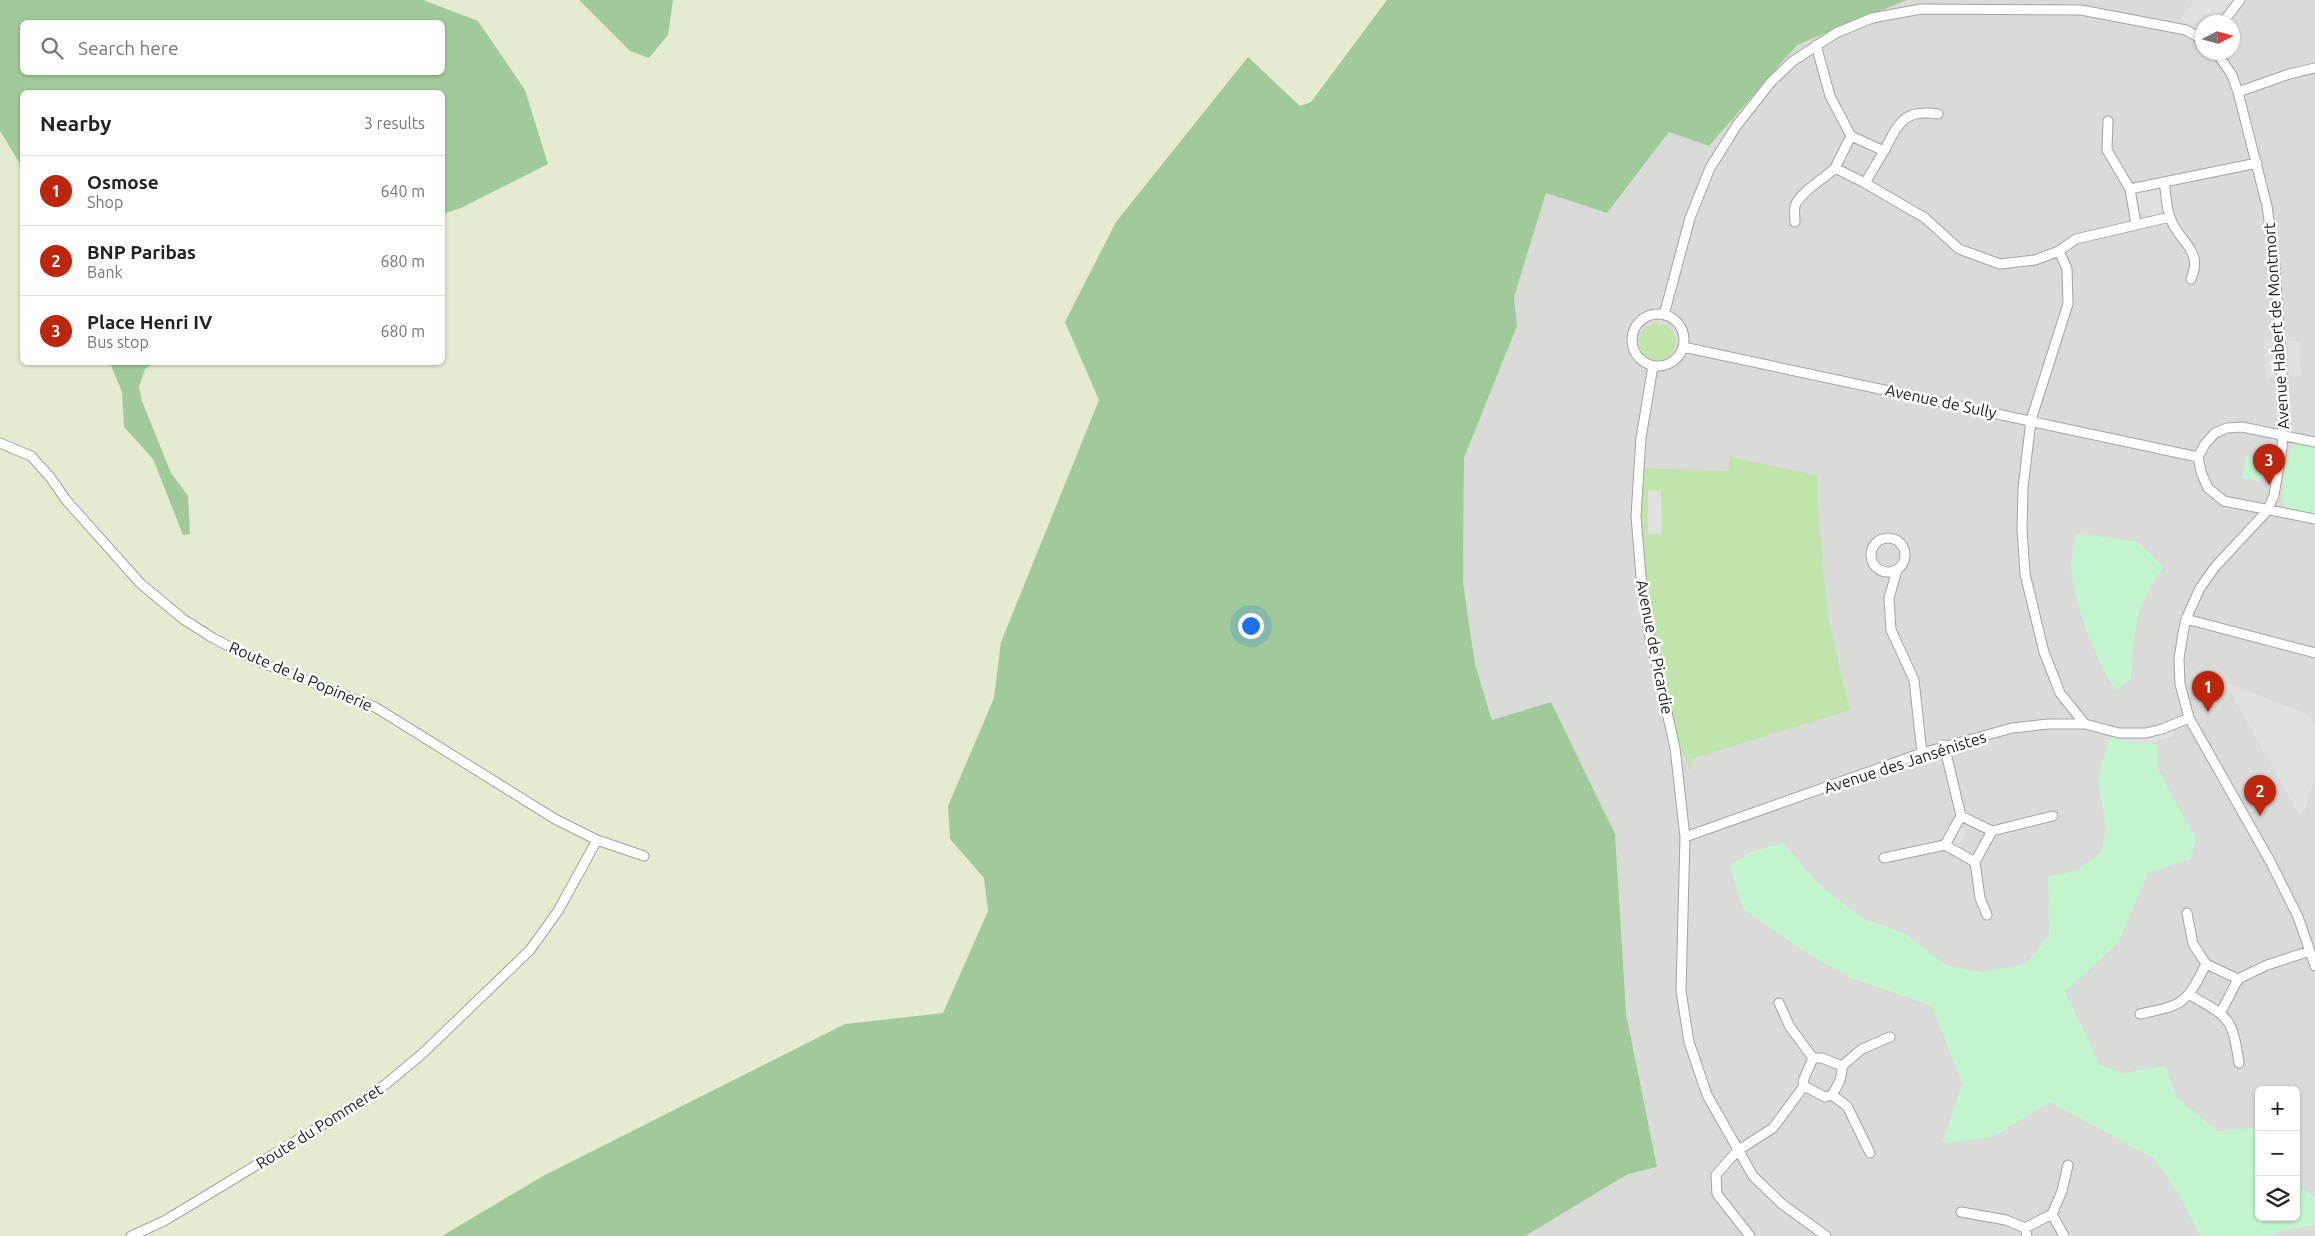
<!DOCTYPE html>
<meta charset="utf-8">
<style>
body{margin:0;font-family:Ubuntu,sans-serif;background:#f6f6f6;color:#222}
.controls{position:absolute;right:15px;bottom:15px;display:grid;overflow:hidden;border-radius:8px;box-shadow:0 1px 4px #0004}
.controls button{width:45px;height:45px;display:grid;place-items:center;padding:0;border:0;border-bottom:1px solid #e0e0e0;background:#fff;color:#222;font:25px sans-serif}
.compass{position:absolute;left:2195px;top:15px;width:45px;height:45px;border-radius:50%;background:#fff;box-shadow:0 1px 4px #0004;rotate:84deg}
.you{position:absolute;left:1250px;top:625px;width:18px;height:18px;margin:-12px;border:4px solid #fff;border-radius:50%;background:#1a73e8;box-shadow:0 0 0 8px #1a73e833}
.badge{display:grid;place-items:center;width:32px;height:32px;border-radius:50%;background:#bc260d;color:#fff;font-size:16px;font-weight:700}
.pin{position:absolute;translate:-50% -41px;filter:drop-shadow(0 1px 2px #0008)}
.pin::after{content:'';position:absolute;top:26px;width:18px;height:15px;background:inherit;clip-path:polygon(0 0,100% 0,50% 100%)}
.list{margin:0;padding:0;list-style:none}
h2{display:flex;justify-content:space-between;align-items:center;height:65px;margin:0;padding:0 20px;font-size:21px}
h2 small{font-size:16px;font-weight:400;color:#767676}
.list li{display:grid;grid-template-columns:32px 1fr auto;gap:15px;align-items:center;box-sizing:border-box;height:70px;padding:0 20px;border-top:1px solid #e0e0e0}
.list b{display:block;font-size:19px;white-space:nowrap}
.list p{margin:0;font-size:16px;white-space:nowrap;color:#767676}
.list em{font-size:16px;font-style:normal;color:#767676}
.icon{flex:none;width:28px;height:28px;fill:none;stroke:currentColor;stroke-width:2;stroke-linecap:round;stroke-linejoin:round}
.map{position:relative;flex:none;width:2315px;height:1236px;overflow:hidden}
.search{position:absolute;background:#fff;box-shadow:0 1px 4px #0004;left:20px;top:20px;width:425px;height:55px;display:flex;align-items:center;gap:12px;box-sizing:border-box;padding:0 18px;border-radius:8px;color:#767676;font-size:19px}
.panel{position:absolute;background:#fff;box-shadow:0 1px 4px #0004;left:20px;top:90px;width:425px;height:275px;border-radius:8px}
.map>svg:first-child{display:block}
.residential{fill:#dadad9;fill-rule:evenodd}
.farmland{fill:#e5ebcf;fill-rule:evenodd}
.grass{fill:#bfe5ab}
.forest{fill:#a1ca9a;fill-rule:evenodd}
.park{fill:#c2f5cd}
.parking{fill:#e0e0e0}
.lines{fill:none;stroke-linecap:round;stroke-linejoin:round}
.minor-casing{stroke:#a3a3a3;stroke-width:11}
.minor{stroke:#fff;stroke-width:9}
.labels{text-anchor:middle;stroke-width:5;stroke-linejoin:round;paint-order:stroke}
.street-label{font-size:16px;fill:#1c1c1c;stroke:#fff}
</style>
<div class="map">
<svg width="2315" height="1236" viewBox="0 0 2315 1236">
<rect width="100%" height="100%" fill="#edebe3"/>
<path class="residential" d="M1907,0H2315V1236H1525L1628,1174L1657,1167L1626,1013L1493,721L1475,664L1463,582L1464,458L1517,326L1514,297L1546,193L1607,213L1669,132L1709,146L1797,45ZM2202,22H2232V52H2202ZM2259,1090H2296V1217H2259Z"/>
<path class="farmland" d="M0,0H579L630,51L668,35L673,0H1387L1311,102L1300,106L1248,57L1065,322L1099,400L1001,642L994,698L948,806L950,839L984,878L988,911L943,1013L845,1024L543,1176L442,1236H0ZM22,22H442V72H22ZM22,92H442V362L154,363L145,369L139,387L142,401L171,473L188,496L184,535L166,496L153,459L124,427L122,392L110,362H22Z"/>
<path class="grass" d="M1639 342a18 18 0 1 1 36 0a18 18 0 1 1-36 0Z
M1730,457L1817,475L1818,514L1828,619L1850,710L1691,759L1692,770L1690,771C1651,675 1637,570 1640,468L1728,471Z"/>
<path class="forest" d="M0,0H423L478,21L525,90L548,164L461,208L443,214L442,92H22V167L0,131ZM442,22V72H22V22Z
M579,0H673L668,35L649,58L630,51Z
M1387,0H1907L1797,45L1709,146L1669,132L1607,213L1546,193L1514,297L1517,326L1464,458L1463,582L1475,664L1492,720L1551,702L1615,834L1626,1013L1657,1167L1628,1174L1525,1236H442L543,1176L845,1024L943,1013L988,911L984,878L950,839L948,806L994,698L1001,642L1099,400L1065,322L1116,222L1248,57L1300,106L1311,102Z
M110,363H154L145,369L139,387L142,401L171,473L188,496L190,534L183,535L153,459L124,427L122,392Z"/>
<path class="park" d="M2299,444L2315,446V516C2307,514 2291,514 2285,508C2279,500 2285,459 2290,451C2292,447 2295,445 2299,444Z
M2246,456L2264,460L2260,481L2242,478Z
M2076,533L2138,542L2164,567C2135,605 2133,633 2131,679L2117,690C2097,669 2073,597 2071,568C2071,557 2074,544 2076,533Z
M2109,737L2158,745V769L2196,839L2190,859L2148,873L2118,943L2065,992L2100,1065L2124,1073L2165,1066L2177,1098L2218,1131L2255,1128L2259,1131V1217H2296V1185L2315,1197V1225L2280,1231L2269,1236H2200L2179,1195L2155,1159L2050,1102L1993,1137L1942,1143L1962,1083L1932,1006L1849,977L1802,950L1743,909L1729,865L1753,851L1784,843L1815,881L1862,918L1906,934L1945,965L1982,972L2025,964L2049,936L2048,876L2076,871L2100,853L2106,831L2098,779Z"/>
<path class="parking" d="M2194,0H2234L2218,22H2202L2201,34L2181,18Z
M2135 201a15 15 0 1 1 30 0a15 15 0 1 1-30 0Z
M2273,341L2275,378H2266L2264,342Z
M2288,341H2300L2301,376H2289Z
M1648,490L1661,491L1662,534H1648Z
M2225,682L2309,715L2315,726V775L2305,810L2299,815Z
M2171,728L2174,736L2144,744L2127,742V733Z
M1960,826L1967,829L1961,843L1953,840Z"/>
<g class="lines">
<defs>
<path id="minor" d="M2223,22L2240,0
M1816,45L1830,96L1851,136L1884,151L1865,183L1925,218L1959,249L2000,264L2035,260L2059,251L2076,239L2170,217
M2216,52L2232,75L2238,92L2267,206L2275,265L2284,411L2282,448L2274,495L2268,510L2215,567L2200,588L2186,619L2183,633L2179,659L2180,684L2189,718L2270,861L2298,917L2315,966
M2238,92L2289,74L2315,68
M2108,121L2107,150L2130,189L2136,224
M1851,136L1835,168L1865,183
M1884,151C1899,123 1903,109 1938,114
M2164,182C2166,193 2166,206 2170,217C2178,243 2204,248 2191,279
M2130,189L2257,163
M1795,222C1795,217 1794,210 1795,206C1799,193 1825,178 1835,168
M2059,251L2067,269L2068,304L2031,420L2023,488L2022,529L2025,574L2044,652L2060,693L2085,724
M1632 340a26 26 0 1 1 52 0a26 26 0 1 1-52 0Z
M1664,315L1690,218L1710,168L1737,125L1771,82L1793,61L1836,33L1872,18L1921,9L2081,10L2186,30L2202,39
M1683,347L2198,457
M1653,366L1641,438L1636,516L1641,577L1649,633L1675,748L1685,837L1681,991L1689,1042L1707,1095L1753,1176L1782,1204L1826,1236
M2315,442L2242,427L2227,428L2215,433L2205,444L2198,457L2201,472L2208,488L2224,501L2315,519
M0,443L31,456L50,477L66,500L140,583L183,619L213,638L255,660L375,707L555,819L597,840L644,856
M1871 555a17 17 0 1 1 34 0a17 17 0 1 1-34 0Z
M1897,570L1889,598L1891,630L1914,680L1922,753
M2186,619L2315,653
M1944,745L1961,816
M1685,837L1922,753L2012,728L2049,724H2085L2119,733H2146L2162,729L2189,718
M1884,858L1945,845
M1975,862L1945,845L1961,816L1992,831L2053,816
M2187,913L2193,944L2206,964L2238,979
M1987,915L1980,898L1975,862L1992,831
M2190,995C2230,1018 2232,1017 2239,1063
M1779,1003L1790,1027L1813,1058
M2221,1012L2238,979L2267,965L2310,951
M2140,1014C2184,1005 2186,1004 2206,964
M1813,1058L1803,1081L1804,1086L1825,1097L1832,1095C1838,1085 1843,1077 1842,1066
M1813,1058H1822L1842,1066
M1842,1066L1862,1049L1890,1037
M1832,1095L1847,1106L1870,1153
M1961,1212L2006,1220L2025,1228
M2052,1214L2064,1236
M131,1236L164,1221L194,1203L355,1105L386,1084L422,1054L530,950L558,911L597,840
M1750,1236L1717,1194L1716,1175L1737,1151L1773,1128L1804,1086
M2027,1236L2025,1228L2052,1214L2062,1191L2068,1165"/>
</defs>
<use href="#minor" class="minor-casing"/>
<use href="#minor" class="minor"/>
</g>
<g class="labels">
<g class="street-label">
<text transform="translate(2276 326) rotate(-94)" y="6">Avenue Habert de Montmort</text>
<text transform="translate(1941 401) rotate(12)" y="6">Avenue de Sully</text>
<text transform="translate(1655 647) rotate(79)" y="6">Avenue de Picardie</text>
<text transform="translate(301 676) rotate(23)" y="6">Route de la Popinerie</text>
<text transform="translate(1905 762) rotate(-18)" y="6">Avenue des Jansénistes</text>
<text transform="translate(319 1126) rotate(-32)" y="6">Route du Pommeret</text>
</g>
</g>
</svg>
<div class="controls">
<button>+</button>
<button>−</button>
<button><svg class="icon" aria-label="layers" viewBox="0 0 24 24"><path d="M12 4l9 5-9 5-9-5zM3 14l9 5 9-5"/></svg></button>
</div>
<svg class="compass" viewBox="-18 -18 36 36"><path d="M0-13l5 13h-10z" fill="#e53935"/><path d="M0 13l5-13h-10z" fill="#767676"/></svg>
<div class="you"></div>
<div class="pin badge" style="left:2208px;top:712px">1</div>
<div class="pin badge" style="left:2260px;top:816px">2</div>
<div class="pin badge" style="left:2269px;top:485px">3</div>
<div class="search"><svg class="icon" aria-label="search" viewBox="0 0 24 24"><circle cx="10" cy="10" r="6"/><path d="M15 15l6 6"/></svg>Search here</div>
<section class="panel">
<h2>Nearby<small>3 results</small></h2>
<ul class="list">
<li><span class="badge">1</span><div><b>Osmose</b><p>Shop</p></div><em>640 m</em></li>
<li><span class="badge">2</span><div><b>BNP Paribas</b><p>Bank</p></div><em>680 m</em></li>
<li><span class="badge">3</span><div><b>Place Henri IV</b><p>Bus stop</p></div><em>680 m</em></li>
</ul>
</section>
</div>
